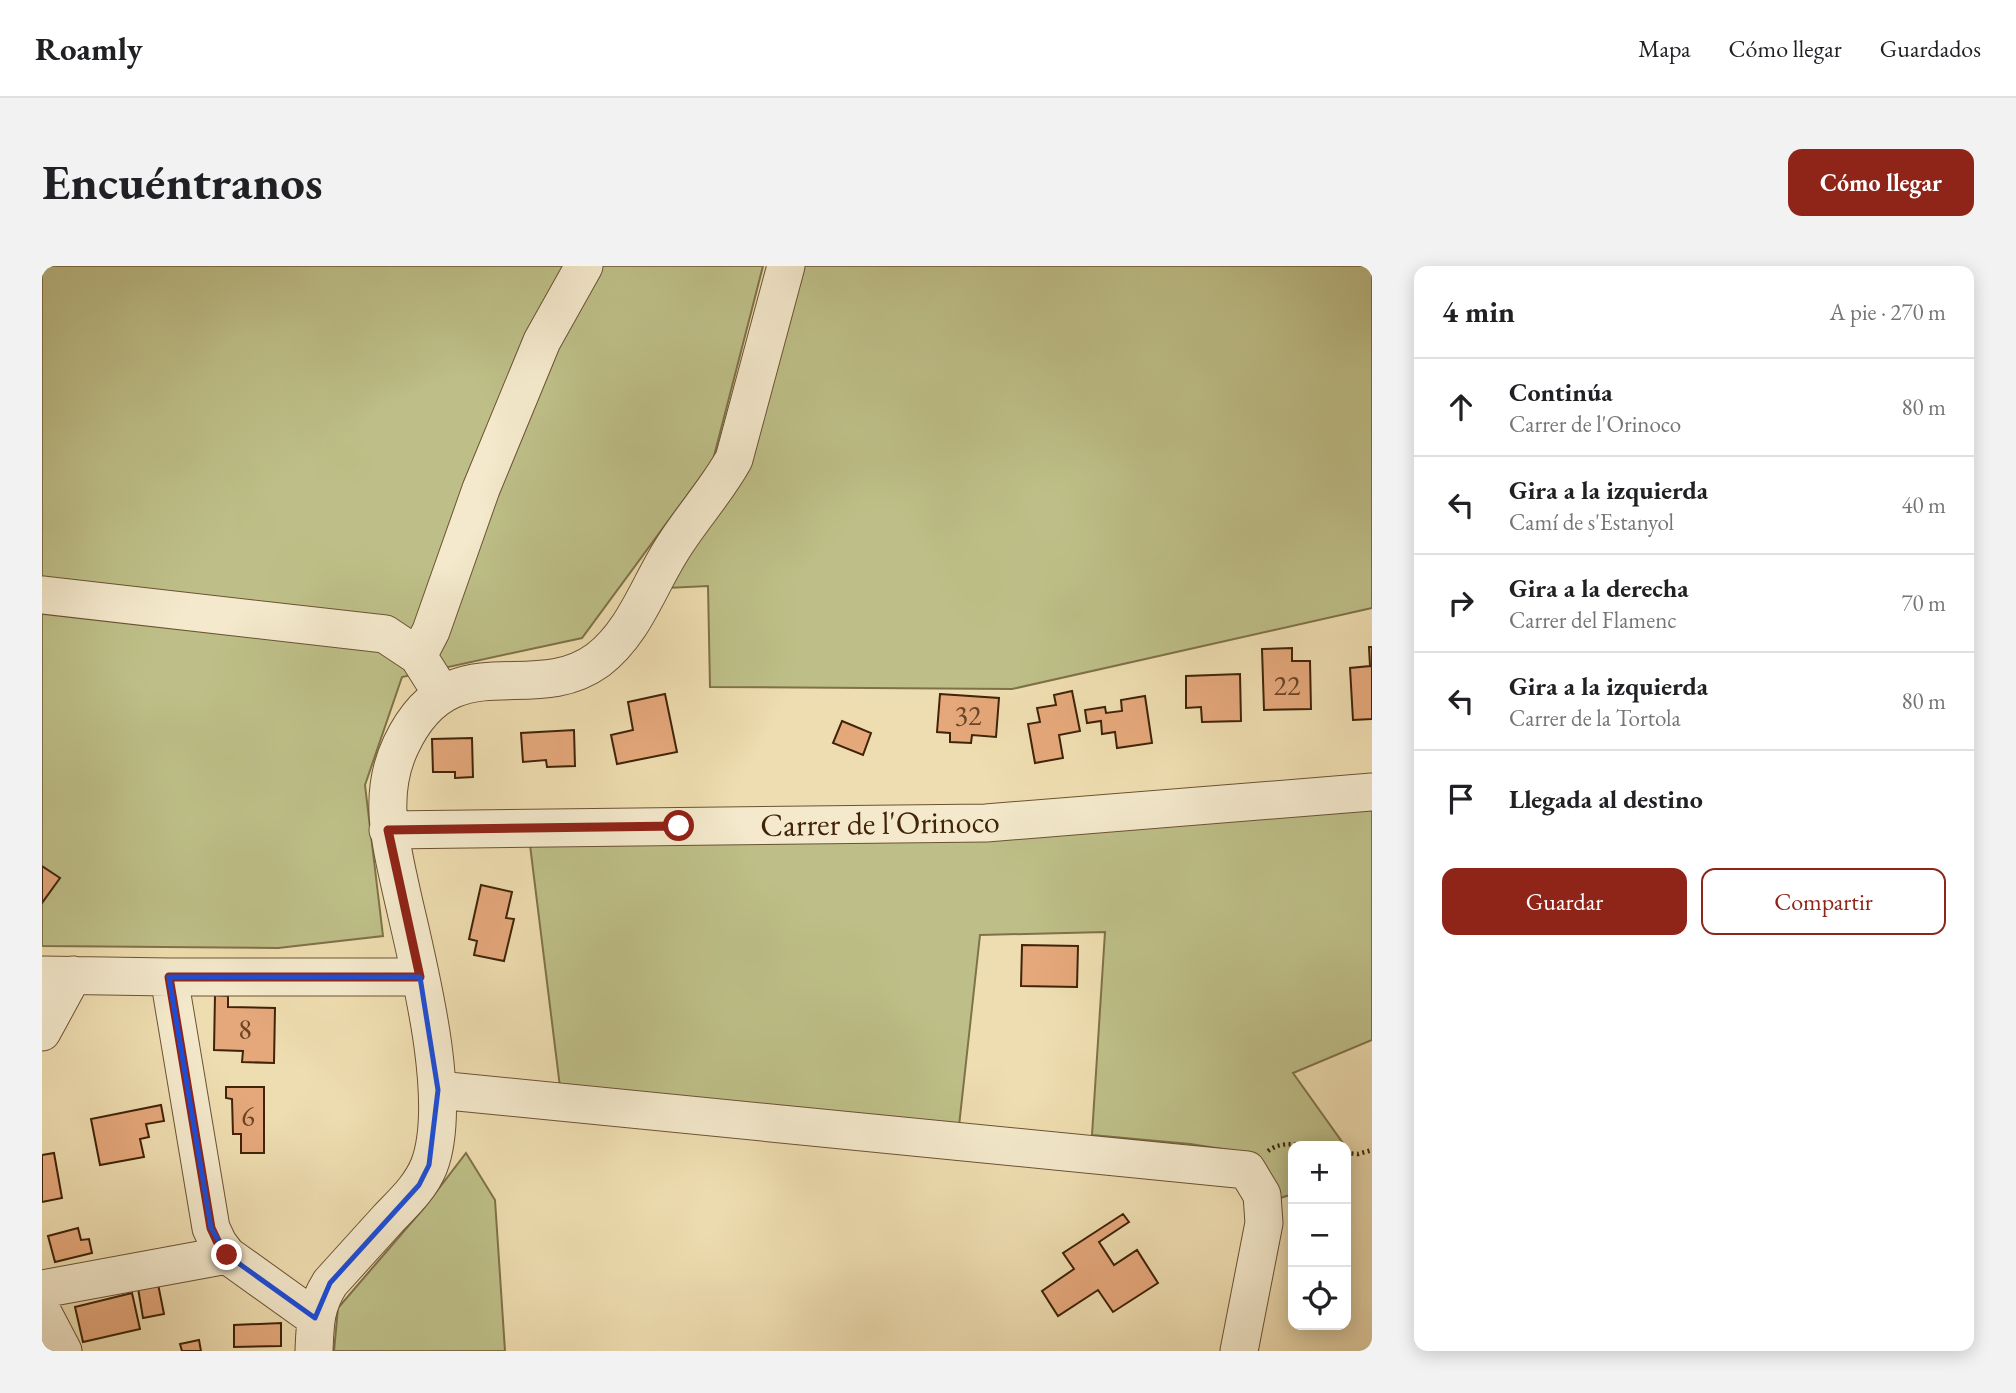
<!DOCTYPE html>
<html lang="es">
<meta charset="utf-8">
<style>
body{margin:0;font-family:"EB Garamond",serif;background:#f2f2f2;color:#202124}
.controls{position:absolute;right:21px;bottom:21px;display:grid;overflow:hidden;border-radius:14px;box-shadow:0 4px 18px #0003}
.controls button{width:63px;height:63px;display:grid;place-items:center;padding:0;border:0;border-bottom:2px solid #e0e0e0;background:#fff;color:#202124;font:35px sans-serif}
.stop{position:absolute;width:21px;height:21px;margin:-16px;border:5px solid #8f2418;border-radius:50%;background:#fff}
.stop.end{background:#8f2418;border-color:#fff;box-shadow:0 2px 7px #0008}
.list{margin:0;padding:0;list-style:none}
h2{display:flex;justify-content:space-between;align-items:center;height:91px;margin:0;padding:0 28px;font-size:30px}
h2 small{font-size:23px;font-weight:400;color:#757577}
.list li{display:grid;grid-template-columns:46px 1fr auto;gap:21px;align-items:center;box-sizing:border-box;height:98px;padding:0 28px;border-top:2px solid #e0e0e0}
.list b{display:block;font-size:26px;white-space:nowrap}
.list p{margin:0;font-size:23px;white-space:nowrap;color:#757577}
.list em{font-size:23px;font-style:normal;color:#757577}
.actions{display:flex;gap:14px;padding:21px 28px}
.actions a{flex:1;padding:16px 0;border:2px solid #8f2418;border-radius:14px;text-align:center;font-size:24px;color:#8f2418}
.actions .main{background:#8f2418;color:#fff}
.icon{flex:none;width:38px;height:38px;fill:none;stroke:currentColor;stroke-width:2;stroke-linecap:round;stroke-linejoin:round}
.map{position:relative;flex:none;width:1330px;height:1085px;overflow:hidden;border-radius:14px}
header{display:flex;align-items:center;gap:42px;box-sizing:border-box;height:98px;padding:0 35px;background:#fff;border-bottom:2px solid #e0e0e0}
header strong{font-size:33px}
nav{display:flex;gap:38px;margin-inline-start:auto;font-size:24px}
.intro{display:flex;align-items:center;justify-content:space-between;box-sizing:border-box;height:168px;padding:0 42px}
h1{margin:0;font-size:49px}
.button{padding:18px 32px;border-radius:14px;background:#8f2418;color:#fff;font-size:24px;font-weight:700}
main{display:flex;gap:42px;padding:0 42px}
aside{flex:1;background:#fff;border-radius:14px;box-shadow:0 4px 18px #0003}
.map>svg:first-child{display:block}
.green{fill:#bebf88;stroke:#7f7148;stroke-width:2}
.building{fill:#e5a87b;stroke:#402309;stroke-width:2}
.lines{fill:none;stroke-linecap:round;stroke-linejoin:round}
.minor-casing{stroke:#6c5233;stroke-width:39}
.path{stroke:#402309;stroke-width:4.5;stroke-dasharray:2 3.5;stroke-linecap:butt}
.minor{stroke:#f4e9cc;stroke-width:37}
.route{stroke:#8f2418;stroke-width:9}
.marked{fill:none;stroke:#1d4ed8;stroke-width:5;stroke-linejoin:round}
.labels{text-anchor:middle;stroke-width:5;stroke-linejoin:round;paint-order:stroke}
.number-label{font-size:28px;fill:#694426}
.street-label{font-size:32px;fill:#402309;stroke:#f4e9cc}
</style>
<header>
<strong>Roamly</strong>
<nav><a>Mapa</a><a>Cómo llegar</a><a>Guardados</a></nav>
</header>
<div class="intro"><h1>Encuéntranos</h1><a class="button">Cómo llegar</a></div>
<main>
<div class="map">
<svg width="1330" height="1085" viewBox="0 0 1330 1085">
<rect width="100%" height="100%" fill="#eeddb0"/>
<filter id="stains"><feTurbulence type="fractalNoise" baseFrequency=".00286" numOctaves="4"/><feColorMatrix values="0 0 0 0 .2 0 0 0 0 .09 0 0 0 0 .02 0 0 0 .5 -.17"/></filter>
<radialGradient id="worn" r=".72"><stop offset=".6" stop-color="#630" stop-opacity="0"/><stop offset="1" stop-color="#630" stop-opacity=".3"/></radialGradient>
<path class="green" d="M0,0H721L671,194L540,372L360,411L323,519L341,670L236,682L0,680Z
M758,0H1330V342L970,423L668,421L666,320L625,322Z
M1330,538V774L1251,807L1303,880H1251V928L1238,932L1213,888L1148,878L1050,869L1063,666L938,669L917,860L518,821L487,571Z
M424,887L453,934L463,1085H292L296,1042L381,943Z"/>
<path class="building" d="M1327,381H1330V453L1311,454L1308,402L1328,400Z
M1250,382V395H1268L1269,443L1222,444L1220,383Z
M1198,408L1199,455L1160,456L1159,441L1144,442V410Z
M1030,425L1038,465L1017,469L1021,492L993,497L986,458L998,456L995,442L1014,439L1012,429Z
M623,428L635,486L575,498L569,469L591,464L586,436Z
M898,428L957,432L954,471L930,469L929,477L908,476V467L895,466Z
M1103,430L1110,477L1075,482L1073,466L1060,468L1059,455L1045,457L1043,444L1063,441L1064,447L1080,445L1079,434Z
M800,455L829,467L821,489L791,477Z
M532,464L533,500L505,501L504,494L481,496L479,467Z
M430,472L431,511L413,512V506H391L390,473Z
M0,600L18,612L0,637Z
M439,619L470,626L464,652L472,653L462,695L432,689L435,675L427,673Z
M980,679L1036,680L1035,721L979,720Z
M173,729L186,730V741L233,742L232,797L200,796L201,785L172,784Z
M184,821H222V887H199V868H191L190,833L184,832Z
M119,839L122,855L104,858L107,871L98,873L102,891L58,899L49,853Z
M12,887L20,932L0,936V889Z
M1081,948L1087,956L1057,976L1072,999L1095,984L1116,1017L1071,1046L1056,1024L1016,1050L1000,1025L1032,1003L1021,987Z
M36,962L39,974L47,973L50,987L13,996L6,970Z
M115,1013L122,1048L101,1052L95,1016Z
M90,1027L98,1063L41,1076L33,1041Z
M239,1057V1080L192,1081V1059Z
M157,1074L159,1085H140L138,1078Z"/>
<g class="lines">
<defs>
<path id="minor" d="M0,329L343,368L376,390L400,428
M376,390L389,365L439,223L500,75L542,0
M346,564L944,557L1330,526
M0,709L127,711H378
M127,711L169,962L176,977L185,989L273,1052
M0,766L31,709
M396,824L1205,904L1220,929L1222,957L1197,1085
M0,1023L185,989
M0,1045L21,1085
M272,1085C273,1058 273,1041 288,1017C307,996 326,975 345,954C361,937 378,922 387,900C412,834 376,698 360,628C349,577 335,529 359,479C409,373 489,443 556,394C593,366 607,318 632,280C651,250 675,224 692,193L744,0"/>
</defs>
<use href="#minor" class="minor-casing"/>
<path class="path" d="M1226,885C1236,877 1250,877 1262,880
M1304,887L1316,888L1330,884"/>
<use href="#minor" class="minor"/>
</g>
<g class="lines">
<path class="route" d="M185,989L176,977L169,962L127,711H378L346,564L637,560"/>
</g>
<path class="marked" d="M127,711H378L396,824L387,899L377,919L288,1017L273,1052L185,989L169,962Z"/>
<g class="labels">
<g class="number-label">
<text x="1245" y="429">22</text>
<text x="926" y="459">32</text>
<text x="203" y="773">8</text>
<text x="206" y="860">6</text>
</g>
<g class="street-label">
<text transform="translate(838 557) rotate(-1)" y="11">Carrer de l'Orinoco</text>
</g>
</g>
<rect width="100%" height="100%" filter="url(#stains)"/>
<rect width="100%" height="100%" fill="url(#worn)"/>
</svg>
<div class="controls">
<button>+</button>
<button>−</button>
<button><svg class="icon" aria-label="locate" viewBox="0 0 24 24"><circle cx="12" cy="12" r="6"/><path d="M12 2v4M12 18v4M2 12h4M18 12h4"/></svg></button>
</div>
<div class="stop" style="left:637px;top:560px"></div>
<div class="stop end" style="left:185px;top:989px"></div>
</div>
<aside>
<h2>4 min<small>A pie · 270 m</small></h2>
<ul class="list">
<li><svg class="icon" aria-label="ahead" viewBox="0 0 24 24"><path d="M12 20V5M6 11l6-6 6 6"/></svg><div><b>Continúa</b><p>Carrer de l'Orinoco</p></div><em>80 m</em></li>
<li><svg class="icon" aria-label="left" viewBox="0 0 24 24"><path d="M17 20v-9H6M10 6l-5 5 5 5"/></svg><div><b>Gira a la izquierda</b><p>Camí de s'Estanyol</p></div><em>40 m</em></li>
<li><svg class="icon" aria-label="right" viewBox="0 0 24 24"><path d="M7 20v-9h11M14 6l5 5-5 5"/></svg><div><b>Gira a la derecha</b><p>Carrer del Flamenc</p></div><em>70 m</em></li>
<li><svg class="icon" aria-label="left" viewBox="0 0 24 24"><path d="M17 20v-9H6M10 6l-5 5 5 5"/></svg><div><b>Gira a la izquierda</b><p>Carrer de la Tortola</p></div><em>80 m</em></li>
<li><svg class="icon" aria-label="arrive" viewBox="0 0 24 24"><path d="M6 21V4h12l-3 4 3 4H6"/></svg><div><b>Llegada al destino</b></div></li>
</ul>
<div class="actions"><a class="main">Guardar</a><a>Compartir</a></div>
</aside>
</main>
